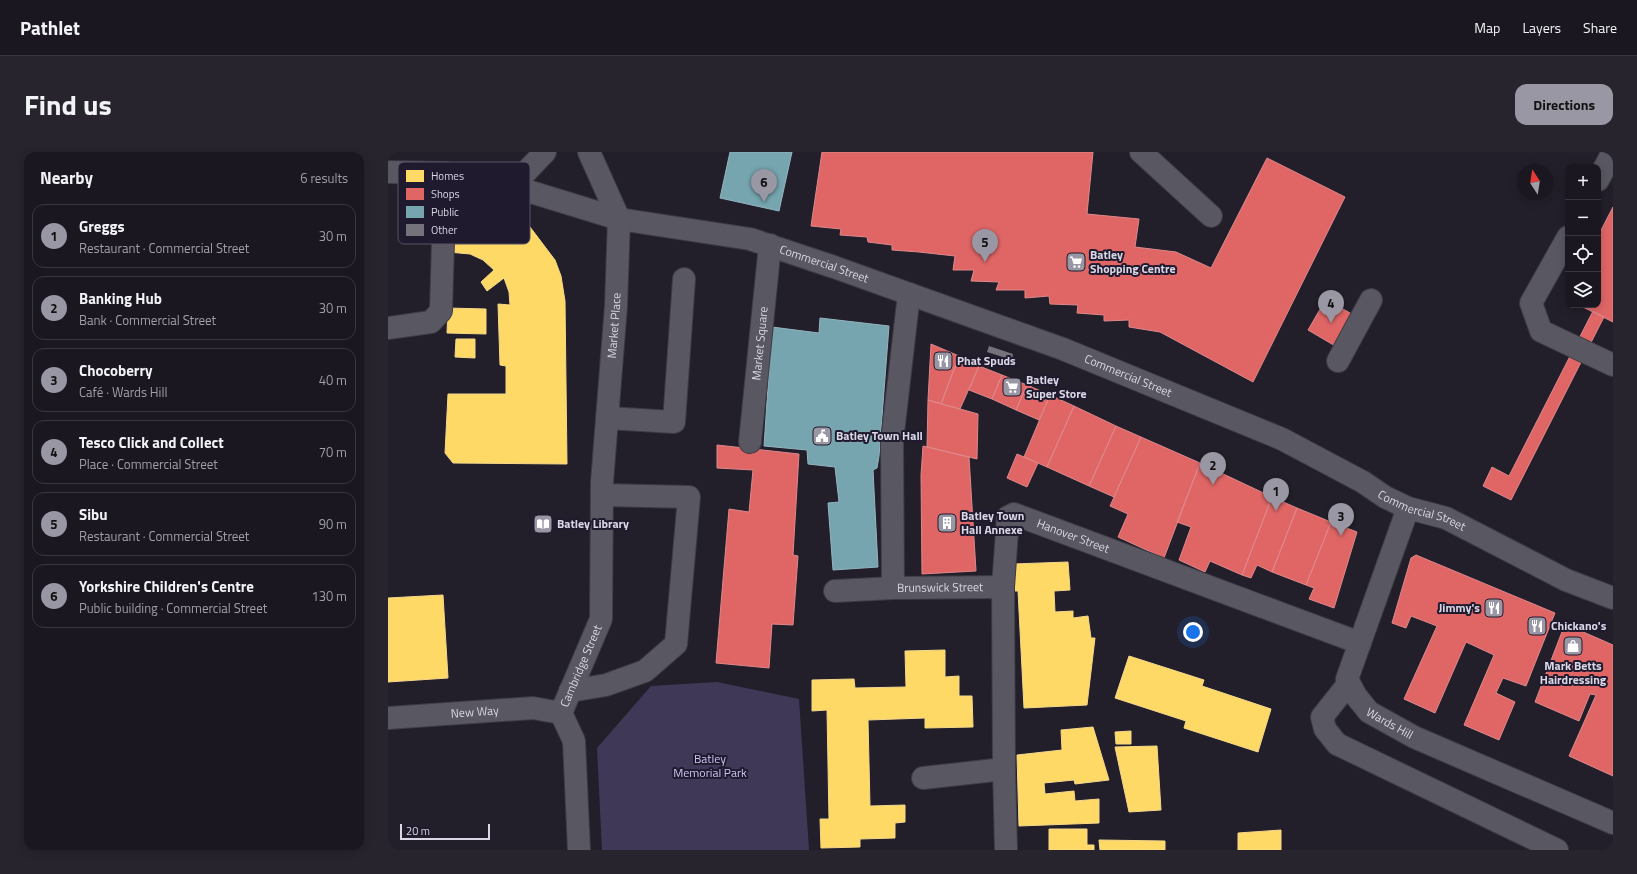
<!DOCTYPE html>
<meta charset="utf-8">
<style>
body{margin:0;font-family:"Titillium Web",sans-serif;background:#27242d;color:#f1f3f6}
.controls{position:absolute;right:12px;top:12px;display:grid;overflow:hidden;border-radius:8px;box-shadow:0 2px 10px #0003}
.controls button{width:36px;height:36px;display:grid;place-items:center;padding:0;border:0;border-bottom:1px solid #38363e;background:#1a1720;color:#f1f3f6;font:20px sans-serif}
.compass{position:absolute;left:1129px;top:12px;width:36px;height:36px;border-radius:50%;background:#1a1720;box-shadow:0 2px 10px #0003;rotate:348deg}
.scale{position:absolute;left:12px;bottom:10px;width:90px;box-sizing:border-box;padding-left:4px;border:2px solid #dad7e6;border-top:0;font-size:11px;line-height:14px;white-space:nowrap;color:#dad7e6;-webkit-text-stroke:3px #201a2f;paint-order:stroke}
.you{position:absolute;left:805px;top:480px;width:14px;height:14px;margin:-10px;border:3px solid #fff;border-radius:50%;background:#1a73e8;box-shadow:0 0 0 6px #1a73e833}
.badge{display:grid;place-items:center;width:26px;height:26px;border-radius:50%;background:#9a97a4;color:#111;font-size:13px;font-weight:700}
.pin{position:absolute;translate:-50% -33px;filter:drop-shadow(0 1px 2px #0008)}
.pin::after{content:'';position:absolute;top:21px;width:14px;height:12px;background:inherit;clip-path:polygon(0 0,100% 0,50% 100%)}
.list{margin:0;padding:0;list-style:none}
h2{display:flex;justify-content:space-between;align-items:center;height:52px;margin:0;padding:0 16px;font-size:17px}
h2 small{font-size:13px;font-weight:400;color:#9f9fa5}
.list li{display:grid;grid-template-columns:26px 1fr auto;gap:12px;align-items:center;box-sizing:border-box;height:64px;margin:0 8px 8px;padding:0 8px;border:1px solid #38363e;border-radius:12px}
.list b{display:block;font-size:15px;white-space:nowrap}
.list p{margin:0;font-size:13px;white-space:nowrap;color:#9f9fa5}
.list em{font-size:13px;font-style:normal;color:#9f9fa5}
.icon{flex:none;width:22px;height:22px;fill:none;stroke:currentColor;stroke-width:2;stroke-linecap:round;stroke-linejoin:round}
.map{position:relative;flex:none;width:1225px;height:698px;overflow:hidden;border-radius:12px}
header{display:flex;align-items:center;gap:24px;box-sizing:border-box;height:56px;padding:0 20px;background:#1a1720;border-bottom:1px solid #38363e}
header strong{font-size:19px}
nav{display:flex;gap:22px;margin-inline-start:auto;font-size:14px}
.intro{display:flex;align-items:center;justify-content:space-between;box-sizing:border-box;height:96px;padding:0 24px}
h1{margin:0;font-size:28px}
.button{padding:10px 18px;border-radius:12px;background:#9a97a4;color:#111;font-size:14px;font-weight:700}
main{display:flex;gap:24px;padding:0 24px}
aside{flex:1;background:#1a1720;border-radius:12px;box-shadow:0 2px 10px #0003}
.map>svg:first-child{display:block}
.green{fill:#3f3856}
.homes{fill:#ffd966;stroke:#f4d88c}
.shops{fill:#e06666;stroke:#de888c}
.public{fill:#76a5af;stroke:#94b4c0}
.building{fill:#74727b}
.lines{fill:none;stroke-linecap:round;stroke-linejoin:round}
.minor-casing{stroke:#3d3b44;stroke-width:24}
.minor{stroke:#595761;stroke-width:22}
.labels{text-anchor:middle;stroke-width:4;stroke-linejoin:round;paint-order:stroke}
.poi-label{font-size:12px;font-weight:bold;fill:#dad7e6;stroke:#201a2f;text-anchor:start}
.street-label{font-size:12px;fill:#dad7e6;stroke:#201a2f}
.park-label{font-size:12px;fill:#cec4f4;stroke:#201a2f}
.key{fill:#201a2f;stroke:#585366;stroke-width:1}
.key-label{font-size:11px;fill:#dad7e6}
</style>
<header>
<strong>Pathlet</strong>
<nav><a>Map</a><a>Layers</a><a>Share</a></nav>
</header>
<div class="intro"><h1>Find us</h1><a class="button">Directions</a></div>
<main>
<aside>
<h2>Nearby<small>6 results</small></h2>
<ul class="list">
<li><span class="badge">1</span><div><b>Greggs</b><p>Restaurant · Commercial Street</p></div><em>30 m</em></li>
<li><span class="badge">2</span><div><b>Banking Hub</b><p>Bank · Commercial Street</p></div><em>30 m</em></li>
<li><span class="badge">3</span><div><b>Chocoberry</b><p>Café · Wards Hill</p></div><em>40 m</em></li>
<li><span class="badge">4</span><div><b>Tesco Click and Collect</b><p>Place · Commercial Street</p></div><em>70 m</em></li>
<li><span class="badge">5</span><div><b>Sibu</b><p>Restaurant · Commercial Street</p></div><em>90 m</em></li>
<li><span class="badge">6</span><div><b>Yorkshire Children's Centre</b><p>Public building · Commercial Street</p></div><em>130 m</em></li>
</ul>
</aside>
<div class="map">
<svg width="1225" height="698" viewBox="0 0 1225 698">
<rect width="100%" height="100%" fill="#221f2a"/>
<path class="green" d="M329,530L411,547L421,698H214L209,596L263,534Z"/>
<path class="homes" d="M64,46L104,50L116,56L139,71L167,108L173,124L177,149L179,312L65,311L57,301L60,242H118V214L112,213L110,152L122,153L121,140L116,126L99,139L93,130L106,118L95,108L82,102L60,100Z
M60,156L98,157V182L59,181Z
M68,187H87V206L67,205Z
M680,410L682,438L666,439L667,460L685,459V466L700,464L703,486H707L699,553L636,556L630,439H626L625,412Z
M55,443L60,526L0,530V446Z
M557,498V525L571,524V544H584L585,575L537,576V566L480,568L482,654L517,653V670L507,671V686L472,687V695L433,696L432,667H441L439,558L424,559V528L466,527L467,536L518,535L517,499Z
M741,504L816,528L814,534L883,557L870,600L796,576L798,569L727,546Z
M705,575L721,628L687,632L686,628L656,631L657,642L686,639L687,649L711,647V671L631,674L629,603L674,598L673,578Z
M743,579V592H728L727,580Z
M769,594L773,658L741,660L727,595Z
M661,677H699V693H706V698H661Z
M893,678V698H850V681Z
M711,688L777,689V698H712Z"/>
<path class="shops" d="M434,0H705L699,62L751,67L747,95L788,100L823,116L879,6L957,45L865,230L772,180L741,175V168L716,169V163L689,161L690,153L662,152L661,144L637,146V138H608L611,130L583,129L586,118H565L567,104L531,100L504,98V93L480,90L479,85L452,83L453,77L423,74Z
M1225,55V170L1191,153H1210V84Z
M938,147L967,164L949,195L920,178Z
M1205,159L1216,165L1123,348L1095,334L1104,315L1121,324Z
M543,192L571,204L553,252L540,248Z
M571,204L591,214L572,257L553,252Z
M591,214L614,223L604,247L581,238Z
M614,223L639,233L628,258L604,247Z
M639,233L662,243L651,268L628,258Z
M662,243L686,254L659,315L636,305Z
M540,248L590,262L589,307L539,295Z
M686,254L728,274L701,334L659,315Z
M728,274L753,285L726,345L701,334Z
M753,285L812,311L776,406L730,385L740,362L722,354Z
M329,293L411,302L405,403L410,404L405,473L384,472L381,516L328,511L341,357L361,360L365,318L329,316Z
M535,294L581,305L588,419L534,422L533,323Z
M629,302L650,311L639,335L619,326Z
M812,311L884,345L854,423L822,409L817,420L791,408L803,375L789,370Z
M884,345L909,356L884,420L869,413L863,426L854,423Z
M909,356L943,370L918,433L884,420Z
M943,370L969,380L946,456L921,447L926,436L918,433Z
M1028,403L1167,461L1138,534L1115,526L1108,541L1127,550L1111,588L1076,573L1106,503L1078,490L1047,561L1016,547L1049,474L1023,464L1018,476L1004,471L1023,406Z
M1177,472L1225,493V624L1181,604L1208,543L1202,542L1191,569L1147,550Z"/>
<path class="public" d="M342,0H404L391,59L332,46Z
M432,166L501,174L491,304L489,316L485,318L490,415L445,418L440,351L451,350L447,315L420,312L419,298L376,294L384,175L431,181Z"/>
<path class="building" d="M601,194L625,202L624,208L599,200Z"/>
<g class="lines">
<defs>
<g id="minor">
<path d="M753,0L823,64"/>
<path id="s1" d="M0,20L57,21L117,32L231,67L362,87L446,115L675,197L894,287L975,330L997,345L1020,356L1058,366L1178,428L1225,446"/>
<path d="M1210,28L1225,0"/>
<path d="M117,32L137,21L157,0"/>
<path d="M1180,85L1143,151L1153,179L1225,213"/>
<path id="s2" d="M521,142L504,289L505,436L615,435"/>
<path d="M0,176L43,170L53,159L57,21"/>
<path d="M950,209L983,148"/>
<path d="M219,266L286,270L296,127"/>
<path id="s3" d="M362,290L382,93"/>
<path id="s4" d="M1020,356L959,527L968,544L981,560L1026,585L1225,671"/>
<path d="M447,439L505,436"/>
<path d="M961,531L934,565L937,577L949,592L1169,698"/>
<path d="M182,539L218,533L257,519L288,492L301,345L215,343"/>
<path id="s5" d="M0,566L145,556L173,561"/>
<path d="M535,626L616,617"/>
<path id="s6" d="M191,698L186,589L173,561L213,467L214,330L228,154L231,67L201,0"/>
<path id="s7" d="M618,698L616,617L615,435L620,365L626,362L972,491"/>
</g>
</defs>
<use href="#minor" class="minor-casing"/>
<use href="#minor" class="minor"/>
</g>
<defs>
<symbol id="supermarket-square" viewBox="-11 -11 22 22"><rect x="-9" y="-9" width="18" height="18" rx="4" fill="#9a97a4" stroke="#201a2f"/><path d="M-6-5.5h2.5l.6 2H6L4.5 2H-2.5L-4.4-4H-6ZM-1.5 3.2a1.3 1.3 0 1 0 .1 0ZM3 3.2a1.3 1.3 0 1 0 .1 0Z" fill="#fff"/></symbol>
<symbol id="restaurant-square" viewBox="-11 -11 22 22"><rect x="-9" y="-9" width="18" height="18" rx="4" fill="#9a97a4" stroke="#201a2f"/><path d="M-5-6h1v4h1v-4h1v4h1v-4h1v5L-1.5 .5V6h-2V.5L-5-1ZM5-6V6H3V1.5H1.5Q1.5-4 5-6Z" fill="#fff"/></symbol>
<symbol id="civic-square" viewBox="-11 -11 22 22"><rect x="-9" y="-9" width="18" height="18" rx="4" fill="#9a97a4" stroke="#201a2f"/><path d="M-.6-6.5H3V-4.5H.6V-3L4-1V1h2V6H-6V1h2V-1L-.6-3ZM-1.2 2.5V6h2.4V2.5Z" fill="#fff"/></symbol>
<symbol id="building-square" viewBox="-11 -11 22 22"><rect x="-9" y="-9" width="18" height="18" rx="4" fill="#9a97a4" stroke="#201a2f"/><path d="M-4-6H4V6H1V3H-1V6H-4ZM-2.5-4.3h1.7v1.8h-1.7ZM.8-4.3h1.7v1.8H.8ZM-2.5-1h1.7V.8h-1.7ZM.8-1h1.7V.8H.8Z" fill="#fff"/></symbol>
<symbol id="library-square" viewBox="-11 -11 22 22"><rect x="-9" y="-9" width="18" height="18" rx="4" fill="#9a97a4" stroke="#201a2f"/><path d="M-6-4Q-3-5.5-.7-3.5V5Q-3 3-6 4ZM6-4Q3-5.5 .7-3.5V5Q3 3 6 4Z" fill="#fff"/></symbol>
<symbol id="shop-square" viewBox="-11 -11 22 22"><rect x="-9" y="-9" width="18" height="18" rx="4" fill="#9a97a4" stroke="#201a2f"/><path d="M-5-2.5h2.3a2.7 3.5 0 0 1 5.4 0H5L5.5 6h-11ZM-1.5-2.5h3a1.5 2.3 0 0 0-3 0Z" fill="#fff"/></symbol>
</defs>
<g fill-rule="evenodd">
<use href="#supermarket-square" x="677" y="99" width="22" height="22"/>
<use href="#restaurant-square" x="544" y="198" width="22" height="22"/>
<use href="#supermarket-square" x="613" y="224" width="22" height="22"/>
<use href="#civic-square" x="423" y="273" width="22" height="22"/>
<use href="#building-square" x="548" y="360" width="22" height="22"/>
<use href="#library-square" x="144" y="361" width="22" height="22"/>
<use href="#restaurant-square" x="1095" y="445" width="22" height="22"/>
<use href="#restaurant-square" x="1138" y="463" width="22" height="22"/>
<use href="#shop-square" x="1174" y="483" width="22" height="22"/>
</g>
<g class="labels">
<g class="poi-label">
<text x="702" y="107">Batley<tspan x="702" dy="14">Shopping Centre</tspan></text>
<text x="569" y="213">Phat Spuds</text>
<text x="638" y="232">Batley<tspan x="638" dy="14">Super Store</tspan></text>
<text x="448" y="288">Batley Town Hall</text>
<text x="573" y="368">Batley Town<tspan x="573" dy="14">Hall Annexe</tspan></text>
<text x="169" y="376">Batley Library</text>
<text x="1092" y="460" text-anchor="end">Jimmy's</text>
<text x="1163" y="478">Chickano's</text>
<text x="1185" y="518" text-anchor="middle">Mark Betts<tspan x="1185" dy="14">Hairdressing</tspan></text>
</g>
<g class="street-label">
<text dy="4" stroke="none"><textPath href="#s1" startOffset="448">Commercial Street</textPath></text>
<text dy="4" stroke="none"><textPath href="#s6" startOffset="536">Market Place</textPath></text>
<text dy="4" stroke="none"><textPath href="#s3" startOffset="99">Market Square</textPath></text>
<text dy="4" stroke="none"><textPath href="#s1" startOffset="772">Commercial Street</textPath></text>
<text dy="4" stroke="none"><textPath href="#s1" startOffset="1096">Commercial Street</textPath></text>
<text dy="4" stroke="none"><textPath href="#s7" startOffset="403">Hanover Street</textPath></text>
<text dy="4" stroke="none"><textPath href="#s2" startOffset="342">Brunswick Street</textPath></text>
<text dy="4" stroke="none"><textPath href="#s6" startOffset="191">Cambridge Street</textPath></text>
<text dy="4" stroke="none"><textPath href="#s5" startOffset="87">New Way</textPath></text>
<text dy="4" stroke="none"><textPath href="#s4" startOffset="245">Wards Hill</textPath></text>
</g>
<g class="park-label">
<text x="322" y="611">Batley<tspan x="322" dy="14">Memorial Park</tspan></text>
</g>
</g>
<rect x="10" y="10" width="132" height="82" rx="6" class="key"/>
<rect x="18" y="18" width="18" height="12" fill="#ffd966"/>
<rect x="18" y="36" width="18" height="12" fill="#e06666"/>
<rect x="18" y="54" width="18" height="12" fill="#76a5af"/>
<rect x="18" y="72" width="18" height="12" fill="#74727b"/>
<g class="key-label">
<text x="43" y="28">Homes</text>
<text x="43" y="46">Shops</text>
<text x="43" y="64">Public</text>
<text x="43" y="82">Other</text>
</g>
</svg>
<div class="controls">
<button>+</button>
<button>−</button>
<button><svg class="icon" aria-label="locate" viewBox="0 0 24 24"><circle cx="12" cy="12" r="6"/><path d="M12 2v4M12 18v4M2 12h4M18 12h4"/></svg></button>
<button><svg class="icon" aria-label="layers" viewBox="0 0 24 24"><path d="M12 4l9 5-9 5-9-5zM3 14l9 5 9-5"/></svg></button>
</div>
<svg class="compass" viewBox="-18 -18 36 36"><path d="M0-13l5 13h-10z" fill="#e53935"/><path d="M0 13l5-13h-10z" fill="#9f9fa5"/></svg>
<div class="scale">20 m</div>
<div class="you"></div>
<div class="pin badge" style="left:888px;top:359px">1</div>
<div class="pin badge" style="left:825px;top:333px">2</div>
<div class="pin badge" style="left:953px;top:384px">3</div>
<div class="pin badge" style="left:943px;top:171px">4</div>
<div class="pin badge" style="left:597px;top:110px">5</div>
<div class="pin badge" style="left:376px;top:50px">6</div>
</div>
</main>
